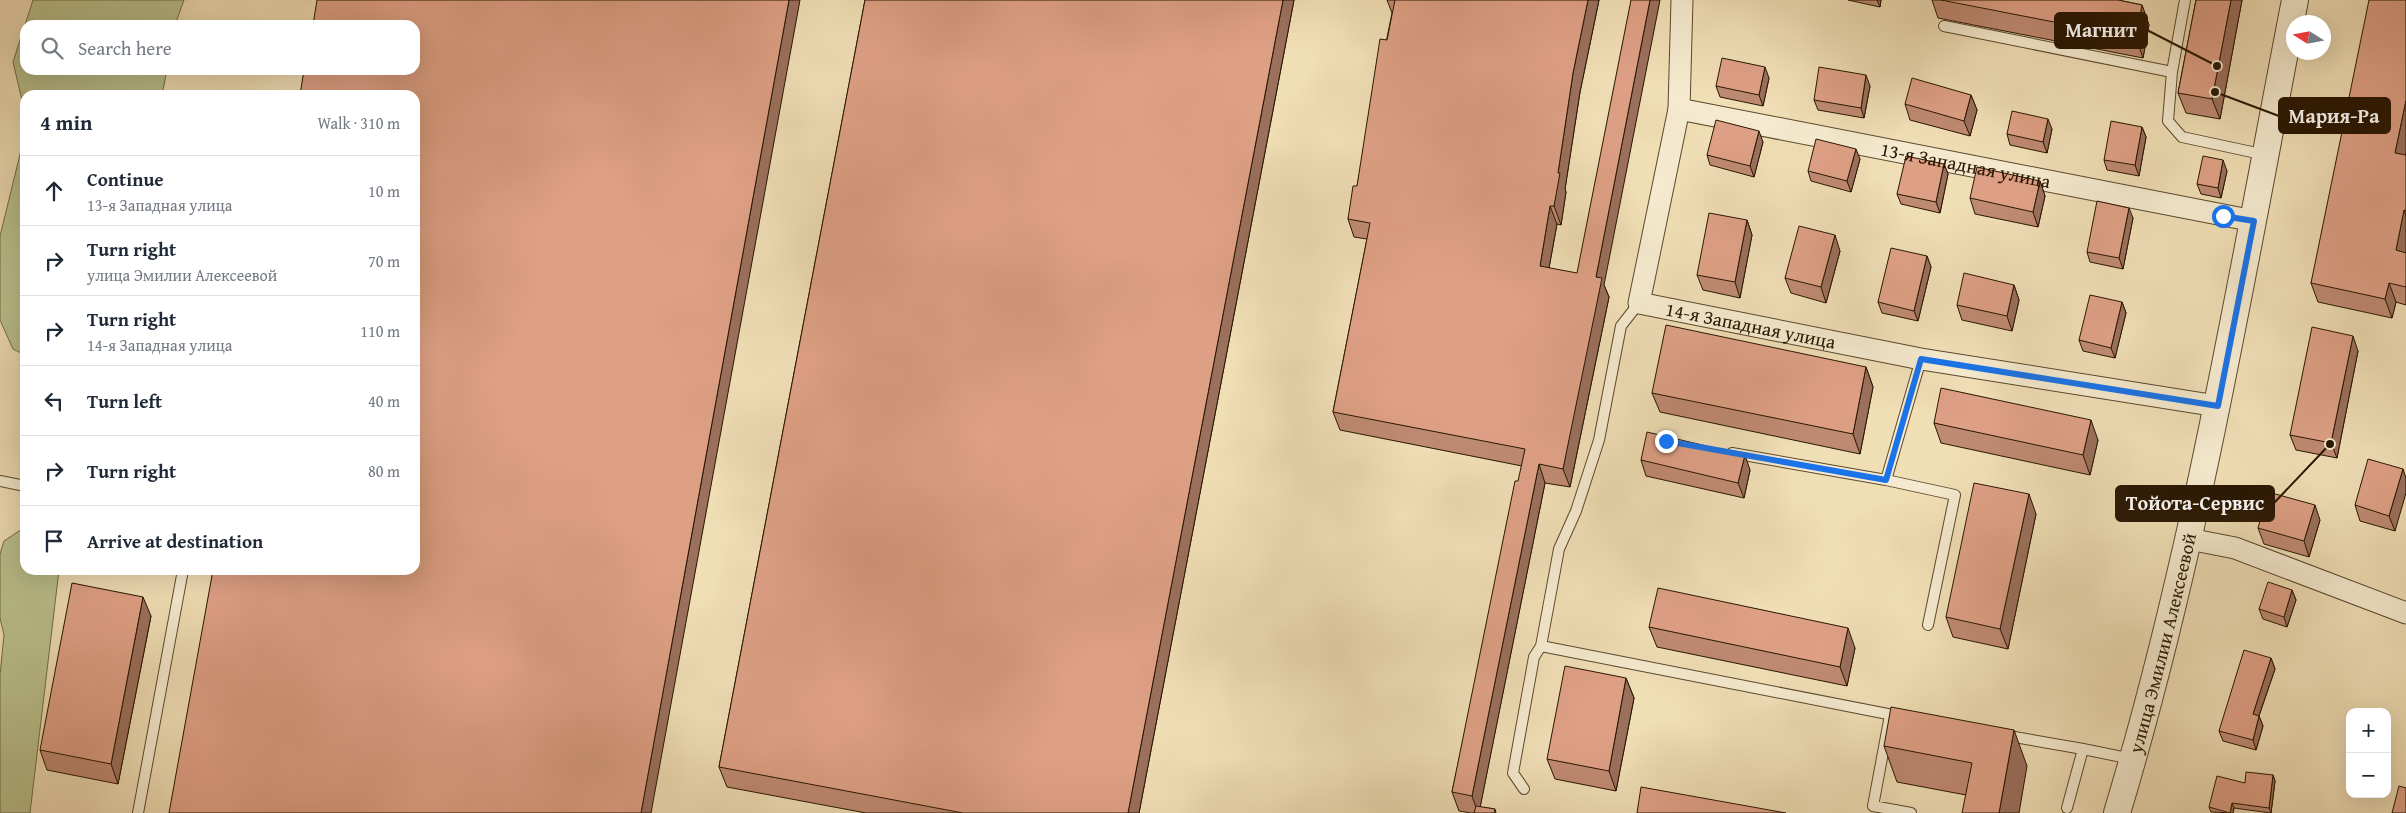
<!DOCTYPE html>
<meta charset="utf-8">
<style>
body{margin:0;font-family:"Gentium Book Plus",serif;background:#f2f2f3;color:#1f2937}
.controls{position:absolute;right:15px;bottom:15px;display:grid;overflow:hidden;border-radius:10px;box-shadow:0 5px 20px #0002}
.controls button{width:45px;height:45px;display:grid;place-items:center;padding:0;border:0;border-bottom:1px solid #e0e1e3;background:#fff;color:#1f2937;font:25px sans-serif}
.compass{position:absolute;left:2286px;top:15px;width:45px;height:45px;border-radius:50%;background:#fff;box-shadow:0 5px 20px #0002;rotate:281deg}
.stop{position:absolute;width:15px;height:15px;margin:-11px;border:4px solid #1a73e8;border-radius:50%;background:#fff}
.stop.end{background:#1a73e8;border-color:#fff;box-shadow:0 1px 5px #0008}
.list{margin:0;padding:0;list-style:none}
h2{display:flex;justify-content:space-between;align-items:center;height:65px;margin:0;padding:0 20px;font-size:21px}
h2 small{font-size:16px;font-weight:400;color:#747a83}
.list li{display:grid;grid-template-columns:32px 1fr auto;gap:15px;align-items:center;box-sizing:border-box;height:70px;padding:0 20px;border-top:1px solid #e0e1e3}
.list b{display:block;font-size:19px;white-space:nowrap}
.list p{margin:0;font-size:16px;white-space:nowrap;color:#747a83}
.list em{font-size:16px;font-style:normal;color:#747a83}
.icon{flex:none;width:28px;height:28px;fill:none;stroke:currentColor;stroke-width:2;stroke-linecap:round;stroke-linejoin:round}
.map{position:relative;flex:none;width:2406px;height:813px;overflow:hidden}
.search{position:absolute;background:#fff;box-shadow:0 5px 20px #0002;left:20px;top:20px;width:400px;height:55px;display:flex;align-items:center;gap:12px;box-sizing:border-box;padding:0 18px;border-radius:15px;color:#747a83;font-size:19px}
.panel{position:absolute;background:#fff;box-shadow:0 5px 20px #0002;left:20px;top:90px;width:400px;height:485px;border-radius:15px}
.map>svg:first-child{display:block}
.green{fill:#bac18d;stroke:#716c48}
.lines{fill:none;stroke-linecap:round;stroke-linejoin:round}
.service-casing{stroke:#5a482f;stroke-width:12}
.minor-casing{stroke:#5a482f;stroke-width:23}
.tertiary-casing{stroke:#5a482f;stroke-width:28}
.service{stroke:#f5eacf;stroke-width:10}
.minor{stroke:#f5eacf;stroke-width:21}
.tertiary{stroke:#f5eacf;stroke-width:26}
.wall{fill:#bf8a72;stroke:#281602}
.shaded-wall{fill:#9b705d;stroke:#281602}
.building{fill:#dea085;stroke:#281602}
.route{stroke:#1a73e8;stroke-width:6}
.labels{text-anchor:middle;stroke-width:4;stroke-linejoin:round;paint-order:stroke}
.street-label{font-size:19px;fill:#281602;stroke:#f5eacf}
.leader{fill:none;stroke:#281602;stroke-width:2}
.callout-dot{fill:#281602;stroke:#f5eacf;stroke-width:2}
.callout{fill:#281602;stroke:#281602;stroke-width:2}
.callout-label{font-size:20px;text-anchor:middle;font-weight:bold;fill:#fff}
</style>
<div class="map">
<svg width="2406" height="813" viewBox="0 0 2406 813">
<rect width="100%" height="100%" fill="#f0deb5"/>
<filter id="stains"><feTurbulence type="fractalNoise" baseFrequency=".004" numOctaves="4"/><feColorMatrix values="0 0 0 0 .2 0 0 0 0 .09 0 0 0 0 .02 0 0 0 .5 -.17"/></filter>
<radialGradient id="worn" r=".72"><stop offset=".6" stop-color="#630" stop-opacity="0"/><stop offset="1" stop-color="#630" stop-opacity=".3"/></radialGradient>
<path class="green" d="M33,0H184L175,25H25V70H167L162,95H25V113L13,62Z
M25,134V355L13,349L0,320V236Z
M25,527V570H59L30,813H0V675L4,635L0,618V554L4,541Z"/>
<g class="lines">
<defs>
<path id="service" d="M2185,0L2172,72L2168,121L2182,137L2266,155
M1944,26L2172,72
M1921,359L1886,480L1955,495L1928,625
M1732,453L1886,480
M0,481L25,486
M1541,646L1559,549L1576,511L1599,440L1621,326L1639,303
M1890,715L1873,806L1911,813
M2003,735L2083,749
M1524,789L1513,773L1534,657L1541,646L1903,717
M2067,808L2083,749L2132,759
M138,813L183,570"/>
<g id="minor">
<path id="s1" d="M1682,0L1679,109L1639,303L1921,359L2217,406"/>
<path id="s2" d="M1679,109L2254,221"/>
<path d="M2189,539L2235,548L2406,613"/>
</g>
<g id="tertiary">
<path id="s3" d="M2117,813C2197,547 2242,273 2295,0"/>
</g>
</defs>
<use href="#service" class="service-casing"/>
<use href="#minor" class="minor-casing"/>
<use href="#tertiary" class="tertiary-casing"/>
<use href="#service" class="service"/>
<use href="#minor" class="minor"/>
<use href="#tertiary" class="tertiary"/>
</g>
<path class="wall" d="M865,0H1294L1139,813H866L727,787L719,767Z
M1387,0H1599L1580,92L1565,189L1566,192L1561,225L1557,224L1549,268L1604,285L1609,297L1570,487L1545,483L1480,807L1495,809L1496,813H1471L1459,811L1452,792L1522,466L1340,430L1333,412L1367,239L1354,237L1348,219L1357,186L1392,13Z
M1848,0H1881L1880,7Z
M1932,0H2118L2142,5L2149,25L2143,58L1938,18Z
M2196,0H2242L2220,119L2186,113L2178,93Z
M2406,0V305L2396,302L2392,318L2318,302L2311,283Z
M1769,78L1763,106L1720,97L1716,86Z
M1870,86L1864,118L1818,110L1814,100Z
M1971,95L1977,110L1970,136L1910,120L1905,104Z
M2142,127L2146,137L2139,176L2107,170L2104,160Z
M2052,129L2047,153L2010,145L2007,134Z
M1763,142L1754,177L1710,165L1707,155Z
M1860,159L1851,192L1811,181L1808,171Z
M1944,164L1948,174L1940,213L1901,204L1897,194Z
M2227,171L2221,198L2201,194L2197,184Z
M2040,181L2045,196L2038,227L1975,214L1970,198Z
M2133,218L2123,269L2090,262L2087,252Z
M1747,220L1752,235L1740,298L1703,290L1697,275Z
M1840,251L1826,303L1791,293L1785,278Z
M1927,256L1931,267L1918,321L1882,313L1878,302Z
M2014,285L2019,300L2012,331L1962,320L1957,305Z
M2122,302L2126,313L2115,358L2083,351L2079,340Z
M2358,351L2337,458L2296,450L2290,435Z
M1866,367L1873,387L1860,454L1660,412L1652,393Z
M1934,423L2098,440L2090,475L1941,443Z
M1641,460L1750,470L1744,498L1646,476Z
M2403,469L2395,531L2360,521L2355,505Z
M2036,514L2008,649L1953,637L1946,617Z
M2320,520L2309,557L2264,544L2258,528Z
M2292,590L2296,600L2287,627L2263,619L2259,609Z
M151,616L118,784L47,770L40,750Z
M1649,627L1855,648L1847,686L1657,647Z
M2271,658L2275,669L2259,716L2263,726L2256,750L2223,741L2219,731Z
M1626,678L1634,698L1616,791L1555,779L1547,759Z
M1884,746L2027,766L1966,795L1897,782Z
M2273,775L2275,781L2271,813L2234,808L2233,813L2211,812L2209,807L2245,783Z"/>
<path class="shaded-wall" d="M789,0H800L651,813H641Z
M1283,0H1294L1139,813H1128Z
M1588,0H1599L1580,92L1565,189L1566,192L1561,225L1554,206L1558,173L1573,73Z
M1650,0H1660L1604,285L1609,297L1570,487L1563,469L1596,277Z
M1877,0H1881L1880,7Z
M2231,0H2242L2220,119L2212,99Z
M2142,5L2149,25L2143,58L2136,38Z
M1765,67L1769,78L1763,106L1759,95Z
M1866,75L1870,86L1864,118L1861,108Z
M1971,95L1977,110L1970,136L1964,121Z
M2406,100V154L2402,172L2395,153Z
M2048,119L2052,129L2047,153L2043,142Z
M2142,127L2146,137L2139,176L2135,165Z
M1759,131L1763,142L1754,177L1750,166Z
M1856,149L1860,159L1851,192L1847,181Z
M2223,160L2227,171L2221,198L2218,188Z
M1944,164L1948,174L1940,213L1936,202Z
M2040,181L2045,196L2038,227L2033,212Z
M1550,206L1557,224L1546,284L1540,266Z
M2129,208L2133,218L2123,269L2119,258Z
M2404,210L2406,216V254L2396,250Z
M1747,220L1752,235L1740,298L1735,282Z
M1835,235L1840,251L1826,303L1821,287Z
M1927,256L1931,267L1918,321L1914,311Z
M2389,283L2396,302L2392,318L2385,299Z
M2014,285L2019,300L2012,331L2007,316Z
M2122,302L2126,313L2115,358L2111,348Z
M2353,336L2358,351L2337,458L2331,443Z
M1866,367L1873,387L1860,454L1853,434Z
M2091,420L2098,440L2090,475L2083,455Z
M1745,455L1750,470L1744,498L1738,483Z
M1539,464L1545,483L1479,813H1478L1472,796Z
M2403,469L2406,478V493L2395,531L2389,516Z
M2029,494L2036,514L2008,649L2000,629Z
M2315,505L2320,520L2309,557L2304,541Z
M2292,590L2296,600L2287,627L2284,617Z
M143,597L151,616L118,784L111,764Z
M1848,628L1855,648L1847,686L1840,667Z
M2271,658L2275,669L2256,724L2253,714Z
M1626,678L1634,698L1616,791L1609,771Z
M2259,716L2263,726L2256,750L2253,740Z
M2014,730L2027,766L2019,813H1999Z
M2273,775L2275,781L2271,813L2269,808Z
M2232,803L2234,808L2233,813H2230Z"/>
<path class="building" d="M317,0H789L641,813H169L213,570H415V95H300L304,70H415V25H313Z
M865,0H1283L1128,813H963L719,767Z
M1395,0H1588L1573,73L1558,173H1560L1554,206H1550L1540,266L1577,273L1631,0H1650L1596,277L1602,278L1563,469L1539,464L1472,796L1452,792L1515,481H1518L1525,449L1333,412L1370,223L1348,219L1353,186H1357L1380,39L1387,40Z
M1941,0H2118L2142,5L2136,38Z
M2196,0H2231L2212,99L2178,93Z
M2369,0H2406V100L2395,153L2406,155V211L2404,210L2396,250L2406,253V287L2389,283L2385,299L2311,283Z
M1722,58L1765,67L1759,95L1716,86Z
M1819,67L1866,75L1861,108L1814,100Z
M1912,78L1971,95L1964,121L1905,104Z
M2012,111L2048,119L2043,142L2007,134Z
M1716,120L1759,131L1750,166L1707,155Z
M2111,121L2142,127L2135,165L2104,160Z
M1816,139L1856,149L1847,181L1808,171Z
M1906,156L1944,164L1936,202L1897,194Z
M2203,156L2223,160L2218,188L2197,184Z
M1977,167L2040,181L2033,212L1970,198Z
M2097,201L2129,208L2119,258L2087,252Z
M1709,213L1747,220L1735,282L1697,275Z
M1799,226L1835,235L1821,287L1785,278Z
M1891,248L1927,256L1914,311L1878,302Z
M1964,273L2014,285L2007,316L1957,305Z
M2090,295L2122,302L2111,348L2079,340Z
M1666,325L1866,367L1853,434L1652,393Z
M2312,327L2353,336L2331,443L2290,435Z
M1941,388L2091,420L2083,455L1934,423Z
M1647,432L1745,455L1738,483L1641,460Z
M2368,459L2403,469L2389,516L2355,505Z
M1974,483L2029,494L2000,629L1946,617Z
M2268,492L2315,505L2304,541L2258,528Z
M2268,582L2292,590L2284,617L2259,609Z
M72,583L143,597L111,764L40,750Z
M1658,588L1848,628L1840,667L1649,627Z
M2244,650L2271,658L2253,714L2259,716L2253,740L2219,731Z
M1565,666L1626,678L1609,771L1547,759Z
M1891,707L2014,730L1999,813H1962L1972,763L1884,746Z
M2246,772L2273,775L2269,808L2232,803L2230,813L2209,807L2217,776L2245,783Z
M2399,786L2406,788V813H2392Z
M1641,787L1786,813H1637Z
M1476,806L1495,809L1494,813H1474Z"/>
<g class="lines">
<path class="route" d="M1666,441L1886,480L1921,359L2218,406L2254,221L2223,216"/>
</g>
<g class="labels">
<g class="street-label">
<text dy="7" stroke="none"><textPath href="#s2" startOffset="292">13-я Западная улица</textPath></text>
<text dy="7" stroke="none"><textPath href="#s1" startOffset="421">14-я Западная улица</textPath></text>
<text dy="7" stroke="none"><textPath href="#s3" startOffset="176">улица Эмилии Алексеевой</textPath></text>
</g>
</g>
<path class="leader" d="M2217 66L2147 30M2215 92L2279 116M2330 444L2274 503"/>
<g class="callout-dot">
<circle cx="2217" cy="66" r="5"/>
<circle cx="2215" cy="92" r="5"/>
<circle cx="2330" cy="444" r="5"/>
</g>
<g class="callout">
<rect x="2055" y="13" width="92" height="35" rx="5"/>
<rect x="2279" y="98" width="111" height="35" rx="5"/>
<rect x="2116" y="486" width="158" height="35" rx="5"/>
</g>
<g class="callout-label">
<text x="2101" y="37">Магнит</text>
<text x="2334" y="123">Мария-Ра</text>
<text x="2195" y="510">Тойота-Сервис</text>
</g>
<rect width="100%" height="100%" filter="url(#stains)"/>
<rect width="100%" height="100%" fill="url(#worn)"/>
</svg>
<div class="controls">
<button>+</button>
<button>−</button>
</div>
<svg class="compass" viewBox="-18 -18 36 36"><path d="M0-13l5 13h-10z" fill="#e53935"/><path d="M0 13l5-13h-10z" fill="#747a83"/></svg>
<div class="stop" style="left:2223px;top:216px"></div>
<div class="stop end" style="left:1666px;top:441px"></div>
<div class="search"><svg class="icon" aria-label="search" viewBox="0 0 24 24"><circle cx="10" cy="10" r="6"/><path d="M15 15l6 6"/></svg>Search here</div>
<section class="panel">
<h2>4 min<small>Walk · 310 m</small></h2>
<ul class="list">
<li><svg class="icon" aria-label="ahead" viewBox="0 0 24 24"><path d="M12 20V5M6 11l6-6 6 6"/></svg><div><b>Continue</b><p>13-я Западная улица</p></div><em>10 m</em></li>
<li><svg class="icon" aria-label="right" viewBox="0 0 24 24"><path d="M7 20v-9h11M14 6l5 5-5 5"/></svg><div><b>Turn right</b><p>улица Эмилии Алексеевой</p></div><em>70 m</em></li>
<li><svg class="icon" aria-label="right" viewBox="0 0 24 24"><path d="M7 20v-9h11M14 6l5 5-5 5"/></svg><div><b>Turn right</b><p>14-я Западная улица</p></div><em>110 m</em></li>
<li><svg class="icon" aria-label="left" viewBox="0 0 24 24"><path d="M17 20v-9H6M10 6l-5 5 5 5"/></svg><div><b>Turn left</b></div><em>40 m</em></li>
<li><svg class="icon" aria-label="right" viewBox="0 0 24 24"><path d="M7 20v-9h11M14 6l5 5-5 5"/></svg><div><b>Turn right</b></div><em>80 m</em></li>
<li><svg class="icon" aria-label="arrive" viewBox="0 0 24 24"><path d="M6 21V4h12l-3 4 3 4H6"/></svg><div><b>Arrive at destination</b></div></li>
</ul>
</section>
</div>
